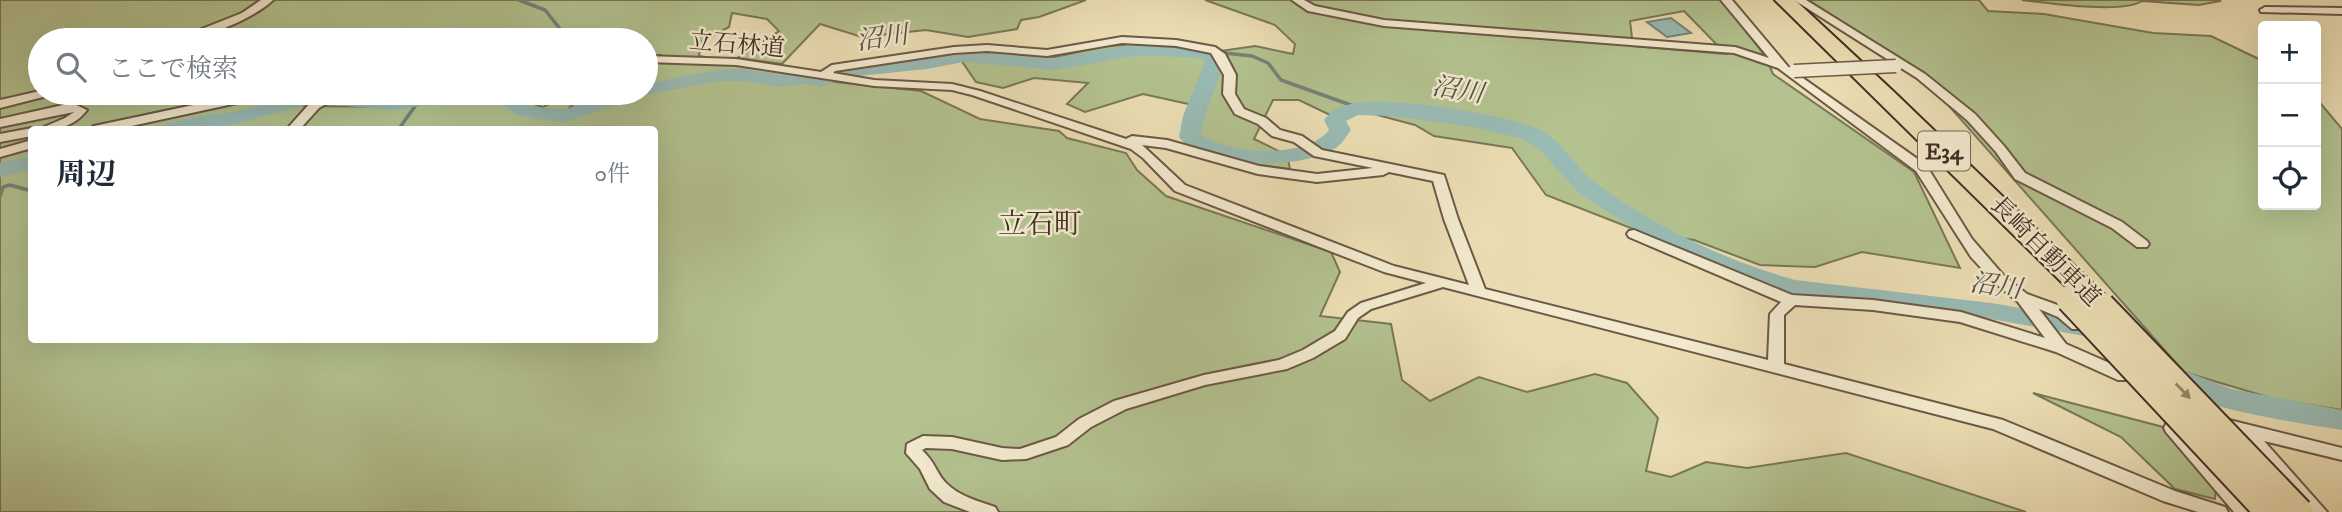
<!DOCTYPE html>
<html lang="ja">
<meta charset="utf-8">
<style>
body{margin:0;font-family:"IM FELL DW Pica","Noto Serif JP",serif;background:#f6f6f7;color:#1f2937}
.controls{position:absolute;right:21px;top:21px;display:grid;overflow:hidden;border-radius:7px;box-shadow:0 7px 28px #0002}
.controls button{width:63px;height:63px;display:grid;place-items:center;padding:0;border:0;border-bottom:2px solid #e0e1e3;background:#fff;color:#1f2937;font:35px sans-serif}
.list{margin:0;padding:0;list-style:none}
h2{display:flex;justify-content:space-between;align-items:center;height:91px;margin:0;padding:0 28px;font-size:30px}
h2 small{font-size:23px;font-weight:400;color:#747a83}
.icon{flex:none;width:38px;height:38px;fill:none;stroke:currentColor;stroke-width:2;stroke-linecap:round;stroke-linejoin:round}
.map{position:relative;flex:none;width:2342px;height:512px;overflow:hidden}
.search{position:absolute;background:#fff;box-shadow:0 7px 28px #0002;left:28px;top:28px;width:630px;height:77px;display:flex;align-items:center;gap:18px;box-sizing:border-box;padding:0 24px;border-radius:38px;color:#747a83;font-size:26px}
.panel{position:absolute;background:#fff;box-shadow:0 7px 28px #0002;left:28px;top:126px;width:630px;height:217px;border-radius:7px}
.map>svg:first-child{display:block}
.green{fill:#b3c28f;stroke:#7a7858;stroke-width:2;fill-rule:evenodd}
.water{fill:#99bbb4;stroke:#76827a;stroke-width:2}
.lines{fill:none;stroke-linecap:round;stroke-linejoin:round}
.stream{stroke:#76827a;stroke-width:3.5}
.river{fill:#99bbb4;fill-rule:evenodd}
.minor-casing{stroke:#6c5946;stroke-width:4}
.motorway-casing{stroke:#412d22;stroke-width:4}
.minor{fill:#f2e9ce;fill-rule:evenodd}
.motorway{fill:#ebddb3;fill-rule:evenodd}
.minor-bridge-casing{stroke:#6c5946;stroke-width:15;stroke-linecap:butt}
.motorway-bridge-casing{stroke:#412d22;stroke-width:31;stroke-linecap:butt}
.minor-bridge{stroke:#f2e9ce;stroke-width:12}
.motorway-bridge{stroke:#ebddb3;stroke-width:27}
.oneway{fill:#96856a}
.labels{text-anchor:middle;stroke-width:5;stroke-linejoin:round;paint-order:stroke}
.shield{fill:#f2e9ce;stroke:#766556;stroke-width:2}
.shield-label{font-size:23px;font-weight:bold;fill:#412d22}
.street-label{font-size:24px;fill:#412d22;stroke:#f2e9ce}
.water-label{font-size:26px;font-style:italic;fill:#575046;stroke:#f2e9ce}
.quarter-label{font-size:28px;fill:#412d22;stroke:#f2e9ce}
</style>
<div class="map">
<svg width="2342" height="512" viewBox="0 0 2342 512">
<rect width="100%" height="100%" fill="#ebddb3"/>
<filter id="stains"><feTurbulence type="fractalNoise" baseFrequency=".00286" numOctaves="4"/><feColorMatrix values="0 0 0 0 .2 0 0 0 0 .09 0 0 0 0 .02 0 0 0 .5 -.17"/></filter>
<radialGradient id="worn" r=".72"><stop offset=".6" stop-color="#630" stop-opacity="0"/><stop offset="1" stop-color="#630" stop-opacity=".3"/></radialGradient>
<path class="green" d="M0,0H1086L1039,17L1021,20L1017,29L968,37L926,30L862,37L820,24L782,64L737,58L779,31L767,19L732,13L729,27L701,42L699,56L836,82L921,91L980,119L1059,131L1067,138L1126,153L1137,170L1166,196L1331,252L1340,272L1320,316L1391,324L1402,380L1430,401L1479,377L1527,392L1595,374L1627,383L1658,418L1646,471L1671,477L1706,462L1747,468L1846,453L2026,512H0ZM40,40H646V55H662L646,63V93H574L543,107L518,99L519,93H408L391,98L405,107L303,106L320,93H40ZM398,127L654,130V340H32V130L395,129Z
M1205,0H1722L1765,56L1773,74L1914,172L1960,268L1862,252L1815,267L1760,265L1694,240L1641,232L1546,195L1512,148L1434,136L1415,125L1370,113L1332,116L1299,100H1273L1254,139L1287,155L1290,169L1237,162L1195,150L1202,107L1143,94L1085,112L1067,104L1088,83L1034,78L1003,88L976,82L957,54L1007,53L1046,59L1106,46L1143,44L1214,52L1255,46L1293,54L1295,44L1275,25ZM1684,11L1726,54L1633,46L1630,21Z
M1808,0H1979L1988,11L2044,14L2153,33L2211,36L2263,61V205H2316V98L2342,129V410L2274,399L2184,372L1919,72Z
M2022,0H2219L2220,1L2199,5L2142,1C2122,14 2047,3 2022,0Z
M2033,393L2163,427L2216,486L2215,499L2175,489L2121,437Z"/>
<path class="water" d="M1671,18L1691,33L1667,37L1647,22Z"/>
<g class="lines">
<path class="stream" d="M519,0L545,10L569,40
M1224,53L1252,56L1268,63L1281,80L1359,108
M564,117L575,101L585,93
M398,130L418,102
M0,196L3,187L10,185L32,191"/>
<path class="river" d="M1140,43L1199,46L1221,52L1224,56C1221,84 1204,107 1201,135C1230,155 1306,159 1329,130L1324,120C1332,109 1344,105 1356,103C1395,97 1505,114 1540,130C1565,142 1576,170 1598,185C1657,228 1725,260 1795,280L1991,303L2091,320L2108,327L2112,333L2108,339L2099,342L2084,336L1991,319L1784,294L1705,265L1627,224L1580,194L1540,150L1523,139L1473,127L1392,116L1358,115L1346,121L1351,130C1347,135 1343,143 1337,147C1306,170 1203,171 1179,137L1183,116L1203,67L1204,59L1198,58L1140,55L1054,70L964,62L927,69L849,77L822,86L803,84L780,87L743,81H721L643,95L564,123L517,115L505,106L487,102H443L395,110L320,104L294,108L240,123L197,130H161L163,125L191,118L238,111L313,93L395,98L425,93H499L519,98L530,106L563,110L615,93H646V84L721,69H743L780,75L803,72L820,74L846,65L927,57L964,50L1054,58Z
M32,156V170L0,177V163Z
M2169,365L2232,389L2342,410V430C2303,423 2175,407 2155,374L2159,367Z"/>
<defs>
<path id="minor" d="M261,0H273C253,19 201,41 174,40L242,13Z
M1292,0H1304L1315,6L1384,20L1735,47L1769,58L1721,0H1732L1790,69L1926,165L1972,239L2004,276L2027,294L2063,307L2082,323L2084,326L2082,329H2072L2058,317L2039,309L2066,344L2130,372L2132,376L2130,380H2118L2056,352L1960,322L1873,310L1795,305L1784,315V364L2003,420L2175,491L2225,507L2228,512H2198L2163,501L1993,429L1443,287L1371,309L1358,318L1345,339L1313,358L1287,369L1205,385L1126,409L1091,427L1068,445L1026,459L1002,460L952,449L926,448L922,450C935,462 936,472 945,482C958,496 978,501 995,507L998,512H970L944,502L930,489L920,469L906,453L907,444L923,436L952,437L1002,448L1020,449L1056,437L1079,419L1114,401L1204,375L1279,360L1303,350L1335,331L1348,312L1361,303L1426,283L1384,272L1175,191L1143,158L1131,149L972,95L952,90L874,86L736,65L646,62V56L736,59L821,72L832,65L954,47L987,45L1047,50L1122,37L1176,40L1215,47L1225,54L1236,75L1235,94L1244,109L1266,118L1280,130L1302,136L1322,150L1444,175L1458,219L1485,289L1768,360L1770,314L1781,302L1629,237L1627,234L1629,231L1634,230L1792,295L1873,300L1961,312L2045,338L2018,302L1994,282L1971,257L1916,171L1778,68L1734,53L1384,26L1308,11ZM1122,43L1176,46L1211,53L1224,75L1223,94L1235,114L1258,124L1272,136L1294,142L1314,156L1373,168L1317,174L1259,166L1167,140L1132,136L1126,139L980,91L952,84L874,80L833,73L835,71L954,53L987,51L1047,56ZM1142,145L1166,148L1258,174L1317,182L1383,175L1389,172L1433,181L1444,219L1469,285L1394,266L1185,185Z
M1794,0H1806L1925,74L1975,114L2004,146L2025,173L2122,222L2147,241L2149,244L2147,247H2137L2112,228L2015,179L1996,152L1967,120L1917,78Z
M2265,7L2342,8V14L2261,12L2260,10Z
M40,91L53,93L51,95L0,108V100Z
M250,93H271L265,97L113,130H88L94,126Z
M330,93H345L319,108L299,130H286L311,102Z
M364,93H406C397,99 373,99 364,93Z
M72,103L87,110C74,127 57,130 37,130L65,118L74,112L0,127V119Z
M32,128L36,130H32V136L0,142V134Z
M32,140V148L0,157V149Z
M2217,417L2342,448V460L2264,441L2327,512H2308L2239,434L2211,427L2209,423L2211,419Z
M2172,422L2178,424L2253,512H2234L2166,432L2164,428L2166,424Z"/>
<path id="motorway" d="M1775,0H1795L1894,92L2110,300L2114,306L2110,312L2101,314L2092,312Z"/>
</defs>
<use href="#minor" class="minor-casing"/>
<use href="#motorway" class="motorway-casing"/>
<use href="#minor" class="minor"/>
<use href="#motorway" class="motorway"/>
<defs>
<path id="minor-bridge" d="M1794,71L1896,66"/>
<path id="motorway-bridge" d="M2070,299L2269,512
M2101,306L2299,512"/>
</defs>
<use href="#minor-bridge" class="minor-bridge-casing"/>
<use href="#motorway-bridge" class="motorway-bridge-casing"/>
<use href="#minor-bridge" class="minor-bridge"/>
<use href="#motorway-bridge" class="motorway-bridge"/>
</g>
<defs><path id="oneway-solid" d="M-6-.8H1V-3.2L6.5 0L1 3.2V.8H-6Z" transform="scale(1.75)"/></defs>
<use class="oneway" href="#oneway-solid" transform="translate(2183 391) rotate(46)"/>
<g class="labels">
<rect class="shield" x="1918" y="131.5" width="52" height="39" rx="5"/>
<g class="shield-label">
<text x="1944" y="159">E34</text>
</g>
<g class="street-label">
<text transform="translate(737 44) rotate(5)" y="8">立石林道</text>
<text transform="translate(2046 251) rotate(45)" y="8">長崎自動車道</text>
</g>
<g class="water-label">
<text transform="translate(882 37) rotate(-8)" y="9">沼川</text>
<text transform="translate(1458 89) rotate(9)" y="9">沼川</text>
<text transform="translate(1996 285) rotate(8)" y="9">沼川</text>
</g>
<g class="quarter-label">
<text x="1040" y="233">立石町</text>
</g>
</g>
<rect width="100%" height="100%" filter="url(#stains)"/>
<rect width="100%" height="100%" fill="url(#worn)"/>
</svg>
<div class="controls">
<button>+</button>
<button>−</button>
<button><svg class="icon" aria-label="locate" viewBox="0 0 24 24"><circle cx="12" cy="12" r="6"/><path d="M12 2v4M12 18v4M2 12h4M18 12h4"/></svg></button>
</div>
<div class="search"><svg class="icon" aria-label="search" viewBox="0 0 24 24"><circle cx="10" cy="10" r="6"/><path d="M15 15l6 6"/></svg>ここで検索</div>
<section class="panel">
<h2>周辺<small>0件</small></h2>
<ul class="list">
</ul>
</section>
</div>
